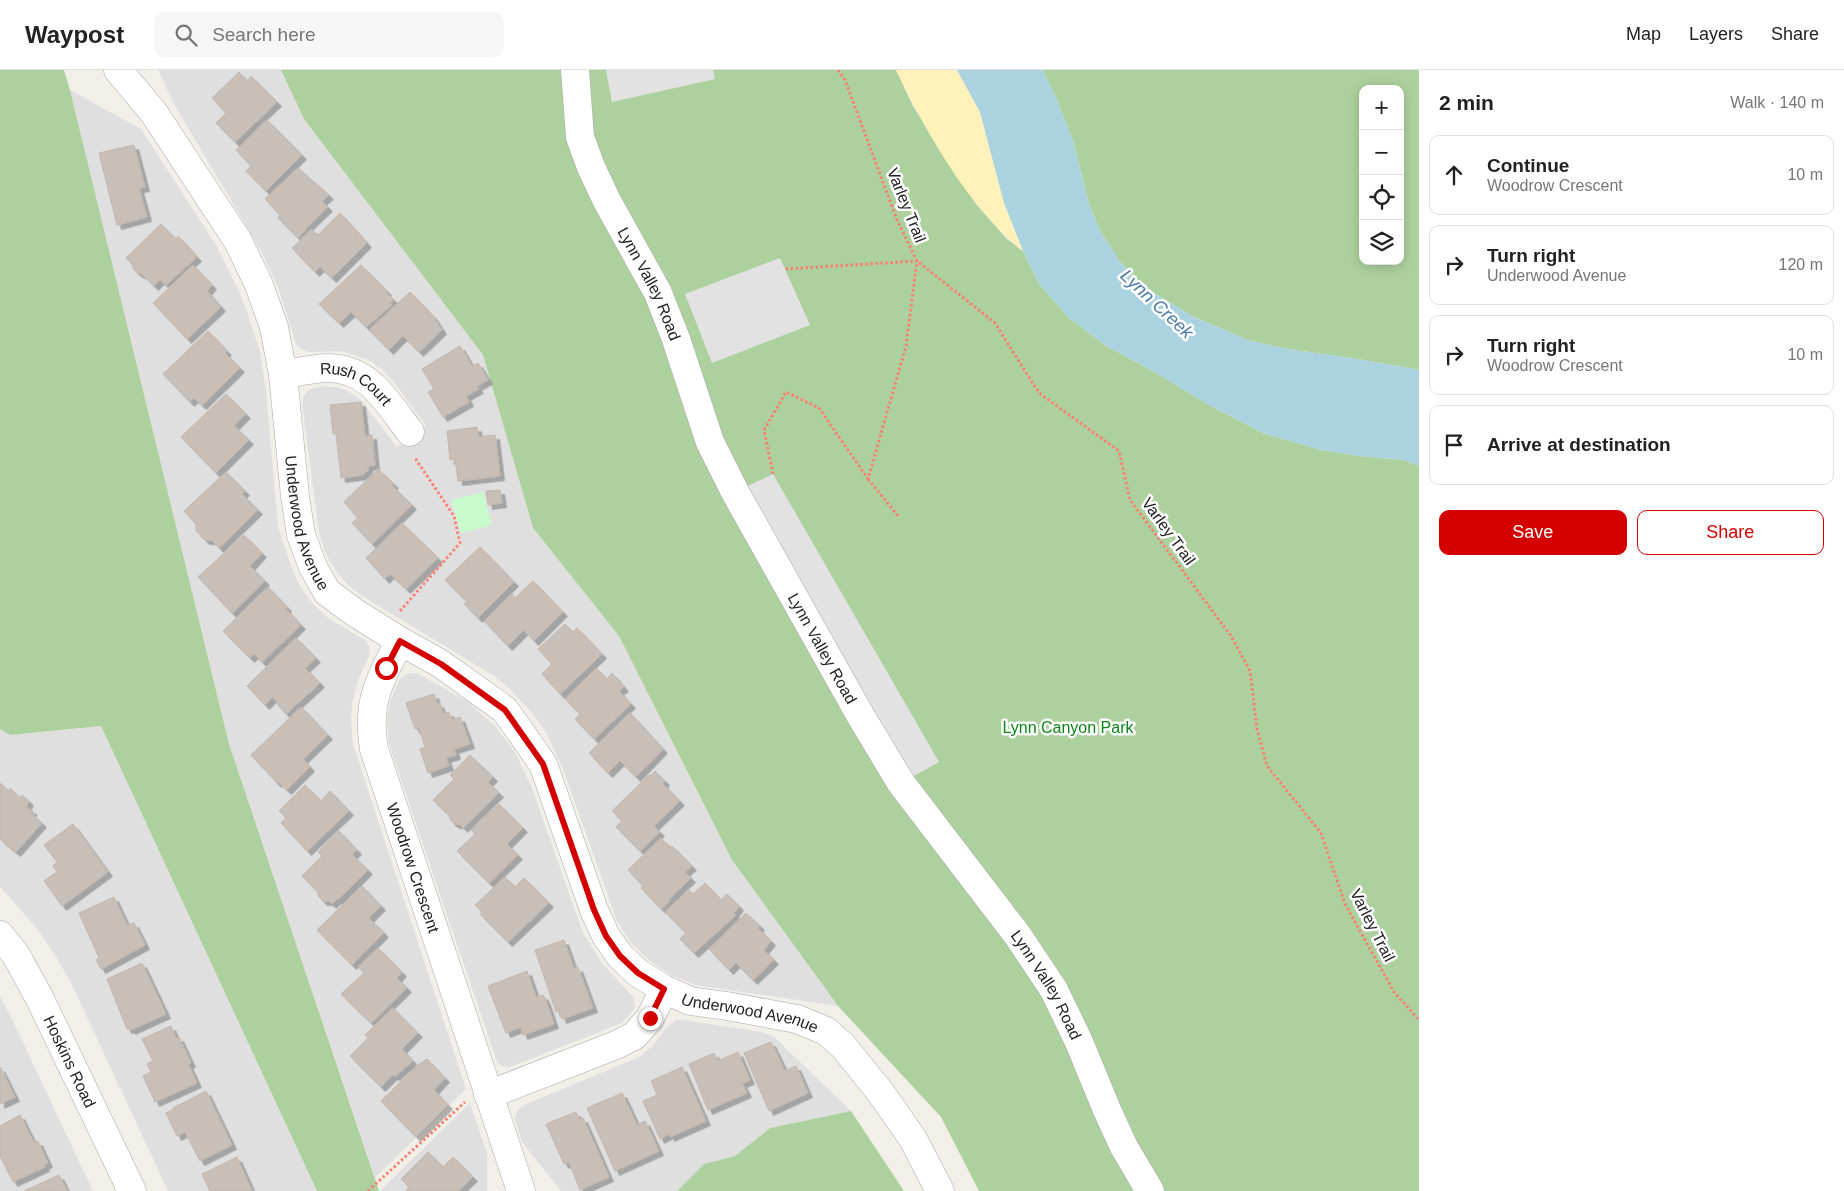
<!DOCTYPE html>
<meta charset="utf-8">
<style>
body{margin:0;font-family:Helvetica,sans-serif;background:#f6f6f6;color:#222}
.controls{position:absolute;right:15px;top:15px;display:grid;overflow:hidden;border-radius:10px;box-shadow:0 2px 12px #0003}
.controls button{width:45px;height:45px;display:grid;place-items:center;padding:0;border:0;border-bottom:1px solid #e0e0e0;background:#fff;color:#222;font:25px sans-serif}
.stop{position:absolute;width:15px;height:15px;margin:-11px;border:4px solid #d40000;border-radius:50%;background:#fff}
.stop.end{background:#d40000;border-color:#fff;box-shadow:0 1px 5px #0008}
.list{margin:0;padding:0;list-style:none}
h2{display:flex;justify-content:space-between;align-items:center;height:65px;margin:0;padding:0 20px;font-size:21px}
h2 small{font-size:16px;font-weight:400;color:#767676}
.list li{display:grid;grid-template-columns:32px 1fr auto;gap:15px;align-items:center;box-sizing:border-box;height:80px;margin:0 10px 10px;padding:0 10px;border:1px solid #e0e0e0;border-radius:10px}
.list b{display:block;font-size:19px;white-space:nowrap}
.list p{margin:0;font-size:16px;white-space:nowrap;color:#767676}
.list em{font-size:16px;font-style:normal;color:#767676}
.actions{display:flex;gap:10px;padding:15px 20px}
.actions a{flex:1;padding:11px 0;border:1px solid #d40000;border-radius:10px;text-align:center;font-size:18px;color:#d40000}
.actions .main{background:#d40000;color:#fff}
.icon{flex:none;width:28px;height:28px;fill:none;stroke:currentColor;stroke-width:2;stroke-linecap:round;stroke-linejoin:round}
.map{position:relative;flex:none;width:1419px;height:1121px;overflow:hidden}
header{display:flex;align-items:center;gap:30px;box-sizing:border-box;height:70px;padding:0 25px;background:#fff;border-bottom:1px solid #e0e0e0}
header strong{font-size:24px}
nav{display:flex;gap:28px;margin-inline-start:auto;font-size:18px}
.search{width:350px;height:45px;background:#f6f6f6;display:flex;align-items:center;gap:12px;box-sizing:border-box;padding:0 18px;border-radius:10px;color:#767676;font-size:19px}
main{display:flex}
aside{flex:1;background:#fff}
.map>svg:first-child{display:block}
.residential{fill:#e0dfdf}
.forest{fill:#add19e;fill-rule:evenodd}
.sand{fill:#fff1ba}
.park{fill:#c8facc}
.parking{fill:#e2e2e2}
.water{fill:#aad3df}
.building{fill:#c7bfb8;stroke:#c4b6ab;filter:url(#shadow)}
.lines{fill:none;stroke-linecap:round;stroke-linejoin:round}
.minor-casing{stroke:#a9a9a9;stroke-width:29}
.path{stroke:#fa8072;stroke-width:3;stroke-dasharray:2.5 2.5;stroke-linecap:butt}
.minor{stroke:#fff;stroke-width:28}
.route{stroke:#d40000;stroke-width:6}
.labels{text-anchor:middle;stroke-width:5;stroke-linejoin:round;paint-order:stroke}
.street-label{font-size:16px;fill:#222;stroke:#fff}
.park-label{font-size:16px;fill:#0c8416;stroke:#fff}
.water-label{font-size:18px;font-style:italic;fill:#4a7aab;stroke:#fff}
</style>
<header>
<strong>Waypost</strong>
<div class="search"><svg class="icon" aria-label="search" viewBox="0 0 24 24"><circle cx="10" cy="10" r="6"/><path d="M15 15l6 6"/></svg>Search here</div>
<nav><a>Map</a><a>Layers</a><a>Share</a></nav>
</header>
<main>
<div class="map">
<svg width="1419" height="1121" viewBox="0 0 1419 1121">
<defs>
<filter id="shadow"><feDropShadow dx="4.5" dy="4.5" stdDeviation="0" flood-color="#0004"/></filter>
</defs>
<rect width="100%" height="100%" fill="#f2efe9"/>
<path class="residential" d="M158,0H281L304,49L483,285L533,458L619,566L732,790L838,936L695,915L671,905L650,891L631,873L617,851L563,699L546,662L534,645L507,616L491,604L364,527L348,515L335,500L325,482L319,462L302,334L304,325L310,319L324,316L339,318L349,322L361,330L397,377L426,356L393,311L382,299L368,290L341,281L308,282L301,279L296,274L278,217L261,181L174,34Z
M70,20L141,59L216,175L240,223L248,245L260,282L266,320L278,456L291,496L300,516L313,534L328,548L365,570L369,576L370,584L358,610L352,635L351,648L353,674L466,1019L375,1108L229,674Z
M409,603L418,604L467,631L495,656L515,682L532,718L583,863L602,893L634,928L635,938L622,953L510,997L502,996L497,992L389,674L387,648L390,632L400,608Z
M101,656L317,1121H168L73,917L56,886L35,856L0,817V659L10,665Z
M0,926L11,947L93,1121H0Z
M676,950H683L761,962L774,967L851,1041L770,1058L735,1086L704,1094L677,1121H561L522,1072L515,1049L517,1041L524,1035L637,988L653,976L667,957Z
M470,1033L487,1084V1121H380Z"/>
<path class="forest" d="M0,0H64L70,20L229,674L379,1121H317L101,656L10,665L0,659Z
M281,0H896L913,36L976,134L1007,169L1023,181L1040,215L1068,247L1105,275L1156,303L1209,335L1263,363L1317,379L1359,386L1404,390L1419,396V1121H979L941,1047L838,936L732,790L619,566L533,458L483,285L304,49Z
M1043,0H1419V300L1364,290L1288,279L1250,271L1194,247L1144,217L1120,192L1100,161L1089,134L1073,71L1056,28ZM1363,19H1400V191H1363Z
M851,1041L904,1121H677L704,1094L735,1086L770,1058Z"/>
<path class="sand" d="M896,0H957L980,42L1004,133L1023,181C968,137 926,62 896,0Z"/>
<path class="park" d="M483,422L492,455L461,463L451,430Z"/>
<path class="parking" d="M606,0H713L715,9L612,32Z
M780,188L810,255L712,293L685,224Z
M773,404L939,692L901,713L735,422Z"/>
<path class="water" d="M957,0H1043L1056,28L1073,71L1089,134L1100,161L1120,192L1144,217L1194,247L1250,271L1288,279L1364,290L1419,300V396L1404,390L1359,386L1317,379L1263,363L1209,335L1156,303L1105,275L1068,247L1040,215L1023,181L1004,133L980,42Z"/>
<path class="building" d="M239,2L247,11L251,6L277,32L235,72L216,53L226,43L212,28Z
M267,50L302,85L266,121L246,101L251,96L236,80Z
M134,75L145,117L139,118L147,147L117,155L99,83Z
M298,98L329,125L322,131L328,137L305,159L306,160L298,168L278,148L280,145L265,129Z
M340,143L367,173L332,208L320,197L315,202L292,178L312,159L318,165Z
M161,154L176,169L178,166L197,187L166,215L160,210L154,216L142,204L138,203L133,199V195L126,188Z
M193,195L212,215L207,221L221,237L187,269L153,233Z
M361,195L387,221L386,222L394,230L390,233L392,235L366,257L351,242L339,253L319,234Z
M410,222L433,246L442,260L419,282L403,266L389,280L369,260Z
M208,261L227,281L225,283L240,298L202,335L194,328L190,332L163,304Z
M460,276L472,296L478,293L488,310L477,316L479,319L466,326L469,332L443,347L428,322L434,319L422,299Z
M226,324L246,344L234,356L249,370L216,403L181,367Z
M361,332L365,366L372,365L375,395L368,396V401H366L363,405L341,408L336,364H333L330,335Z
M477,357L478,367L495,365L500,406L458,411L455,389L450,390L447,361Z
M378,399L394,414L392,416L412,435L372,474L352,453L358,448L344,432Z
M226,402L245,421L242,424L258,440L219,478L212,470H205L196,461V454L184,441Z
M500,420L502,433L488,435L486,421Z
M402,453L438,488L406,519L390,504L385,509L366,488Z
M244,465L262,483L250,496L265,511L232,543L198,507Z
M480,477L514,512L478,548L464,534L467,532L445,510Z
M533,511L563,542L534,571L524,560L508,576L484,551L512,524L515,528Z
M268,517L287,537L286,539L301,555L262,592L254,584L250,588L223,561Z
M565,554L573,562L577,558L602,584L560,624L542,604L552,594L538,579Z
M296,568L316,588L305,598L320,613L286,644L277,634L278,633L273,627L265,635L247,616Z
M596,598L607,609L612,603L624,617L619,621L631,634L594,669L575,649L580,644L565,629Z
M434,624L437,634L439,633L443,644L449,642L452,650L460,647L470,674L454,679L456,685L446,688L449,696L428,703L420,679L425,677L419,658L415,659L406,633Z
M301,637L328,665L303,689L310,697L287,720L278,712L277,713L251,685Z
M630,643L663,679L636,707L620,691L608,703L589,683Z
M470,685L493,707L488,712L499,723L463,758L460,754H455L450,750V746L433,730L454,709L450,705Z
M655,701L665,711L663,714L680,731L654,756L660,762L640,781L616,757L622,751L612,741L649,705L650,706Z
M0,713L9,721L10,718L20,728L22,725L29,731L26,737L33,741L31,743L42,753L16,782L0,769Z
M305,715L321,731L330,721L349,741L307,781L281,753L286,748L279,741Z
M499,734L523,758L507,774L518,785L489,813L457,781L475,764L471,760Z
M73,754L108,802L62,836L44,811L57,802L53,796L57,792L44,775Z
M339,761L357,780L352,785L368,800L338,830L337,829L332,834L329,831H323L318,826V822L302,806L322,786L318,782Z
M661,768L670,777L672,776L692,796L685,802L691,808L669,829L670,831L661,839L641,818L643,816L628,800Z
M505,807L515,817L524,808L549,833L508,872L480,844L483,842L475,835Z
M705,813L721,830L727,824L739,836L734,843L736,845L694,883L680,869L686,863L665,842L689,820L693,824Z
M362,816L381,836L369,848L384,863L352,895L317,860Z
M114,827L127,855L134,853L145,875L101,899L96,890L99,888L79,843Z
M746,843L760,856L758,858L771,871L764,880L774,890L753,910L736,893L729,900L709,879Z
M564,870L574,899L578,897L593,938L562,949L559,940L556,942L535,880Z
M378,878L402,902L397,908L407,918L371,953L341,924L364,903L358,897Z
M142,893L166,944L131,960L130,958L127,959L107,909Z
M527,901L536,927L543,925L545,928L554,954L523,965L521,957L506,963L488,916Z
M393,938L418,963L402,979L413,991L395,1006L393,1005L381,1017L350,986L368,968L365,965Z
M171,956L176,968L179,967L191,993L188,994L197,1013L155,1032L143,1006L151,1002L147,994L153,991L142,969Z
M771,972L785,1001L796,996L808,1023L769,1041L744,983Z
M738,982L750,1010L742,1013L747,1023L708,1040L689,994L714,983L718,991Z
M427,989L445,1008L434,1020L448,1035L416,1067L381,1031L418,995Z
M0,997L15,1027L0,1034Z
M682,997L706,1051L670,1067L669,1064L660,1069L643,1031L657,1025L651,1011Z
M206,1021L232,1075L200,1091L185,1062L177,1066L166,1043L174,1039L173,1038Z
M622,1023L637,1055L645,1051L659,1081L615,1101L587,1038Z
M576,1042L579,1049L583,1048L609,1107L580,1120L569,1092L564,1094L546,1054Z
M20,1045L34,1073L38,1071L48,1093L44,1095L45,1097L13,1112L0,1086V1056Z
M428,1082L443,1097L453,1087L473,1107L458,1121H406L409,1117L401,1109Z
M237,1087L252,1121H210L202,1104Z
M59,1105L67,1121H24Z"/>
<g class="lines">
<defs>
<g id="minor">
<path id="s1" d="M118,0L154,43L238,171L259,215L274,257L283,305L295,426L301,465L313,497L327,522L354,542L400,571L441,594L505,640L543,694L594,840L606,866L620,886L638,903L664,919L690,931L727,936L797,949L826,961L843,976L881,1023L913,1069L940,1121"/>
<path id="s2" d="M575,0L580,67L591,97L607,131L658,223L676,269L710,372L735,422L859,643L901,713L1018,866L1054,920L1079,972L1107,1040L1124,1077L1150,1121"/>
<path id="s3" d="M283,305C298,302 314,298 329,298C370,299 387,332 410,362"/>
<path id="s4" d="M400,571C379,610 366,634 374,679L521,1121"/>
<path id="s5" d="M0,865L16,885L40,929L132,1121"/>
<path d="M488,1025L616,975L634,966L650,948L664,919"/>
</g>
</defs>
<use href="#minor" class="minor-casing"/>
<path class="path" d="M838,0L845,10L897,150L917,191L995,253L1039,323L1119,381L1130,430L1231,566L1250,601L1257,659L1267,696L1321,763L1345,834L1394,922L1419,950
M773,404L764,360L786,322L819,338L868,409L906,276L917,191L785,199
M868,409L899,447
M400,541L460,473L454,446L415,388
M368,1121L465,1032"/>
<use href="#minor" class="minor"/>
</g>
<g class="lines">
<path class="route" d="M386,598L400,571L441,594L505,640L543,694L594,840L606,866L620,886L638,903L664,919L650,948"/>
</g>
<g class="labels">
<g class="street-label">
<text transform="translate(907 135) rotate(68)" y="6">Varley Trail</text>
<text dy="6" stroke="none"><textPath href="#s2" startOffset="230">Lynn Valley Road</textPath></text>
<text dy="6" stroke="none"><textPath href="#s3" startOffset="78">Rush Court</textPath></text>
<text dy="6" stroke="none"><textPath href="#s1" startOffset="502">Underwood Avenue</textPath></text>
<text transform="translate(1169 461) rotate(54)" y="6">Varley Trail</text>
<text dy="6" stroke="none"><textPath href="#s2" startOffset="635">Lynn Valley Road</textPath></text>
<text dy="6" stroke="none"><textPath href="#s4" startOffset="239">Woodrow Crescent</textPath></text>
<text transform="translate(1373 855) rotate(63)" y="6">Varley Trail</text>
<text dy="6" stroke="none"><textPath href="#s2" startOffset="1040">Lynn Valley Road</textPath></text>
<text dy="6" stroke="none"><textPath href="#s1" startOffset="1208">Underwood Avenue</textPath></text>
<text dy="6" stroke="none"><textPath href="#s5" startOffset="145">Hoskins Road</textPath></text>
</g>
<g class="park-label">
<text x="1068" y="663">Lynn Canyon Park</text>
</g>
<g class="water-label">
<text transform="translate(1157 234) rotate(43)" y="6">Lynn Creek</text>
</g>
</g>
</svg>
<div class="controls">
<button>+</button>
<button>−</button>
<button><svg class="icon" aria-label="locate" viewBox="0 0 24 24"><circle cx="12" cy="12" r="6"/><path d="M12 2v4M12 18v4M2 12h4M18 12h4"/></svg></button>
<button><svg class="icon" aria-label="layers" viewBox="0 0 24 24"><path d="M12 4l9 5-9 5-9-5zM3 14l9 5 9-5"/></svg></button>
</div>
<div class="stop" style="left:386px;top:598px"></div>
<div class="stop end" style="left:650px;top:948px"></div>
</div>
<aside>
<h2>2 min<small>Walk · 140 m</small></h2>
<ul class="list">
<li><svg class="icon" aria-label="ahead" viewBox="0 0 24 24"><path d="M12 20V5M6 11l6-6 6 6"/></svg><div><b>Continue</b><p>Woodrow Crescent</p></div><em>10 m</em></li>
<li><svg class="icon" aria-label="right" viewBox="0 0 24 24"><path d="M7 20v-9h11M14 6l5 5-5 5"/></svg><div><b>Turn right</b><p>Underwood Avenue</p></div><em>120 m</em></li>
<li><svg class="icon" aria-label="right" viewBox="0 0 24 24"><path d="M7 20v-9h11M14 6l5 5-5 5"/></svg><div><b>Turn right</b><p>Woodrow Crescent</p></div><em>10 m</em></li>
<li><svg class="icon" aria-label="arrive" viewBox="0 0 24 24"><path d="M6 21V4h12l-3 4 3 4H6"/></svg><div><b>Arrive at destination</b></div></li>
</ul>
<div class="actions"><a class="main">Save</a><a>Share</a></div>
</aside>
</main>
